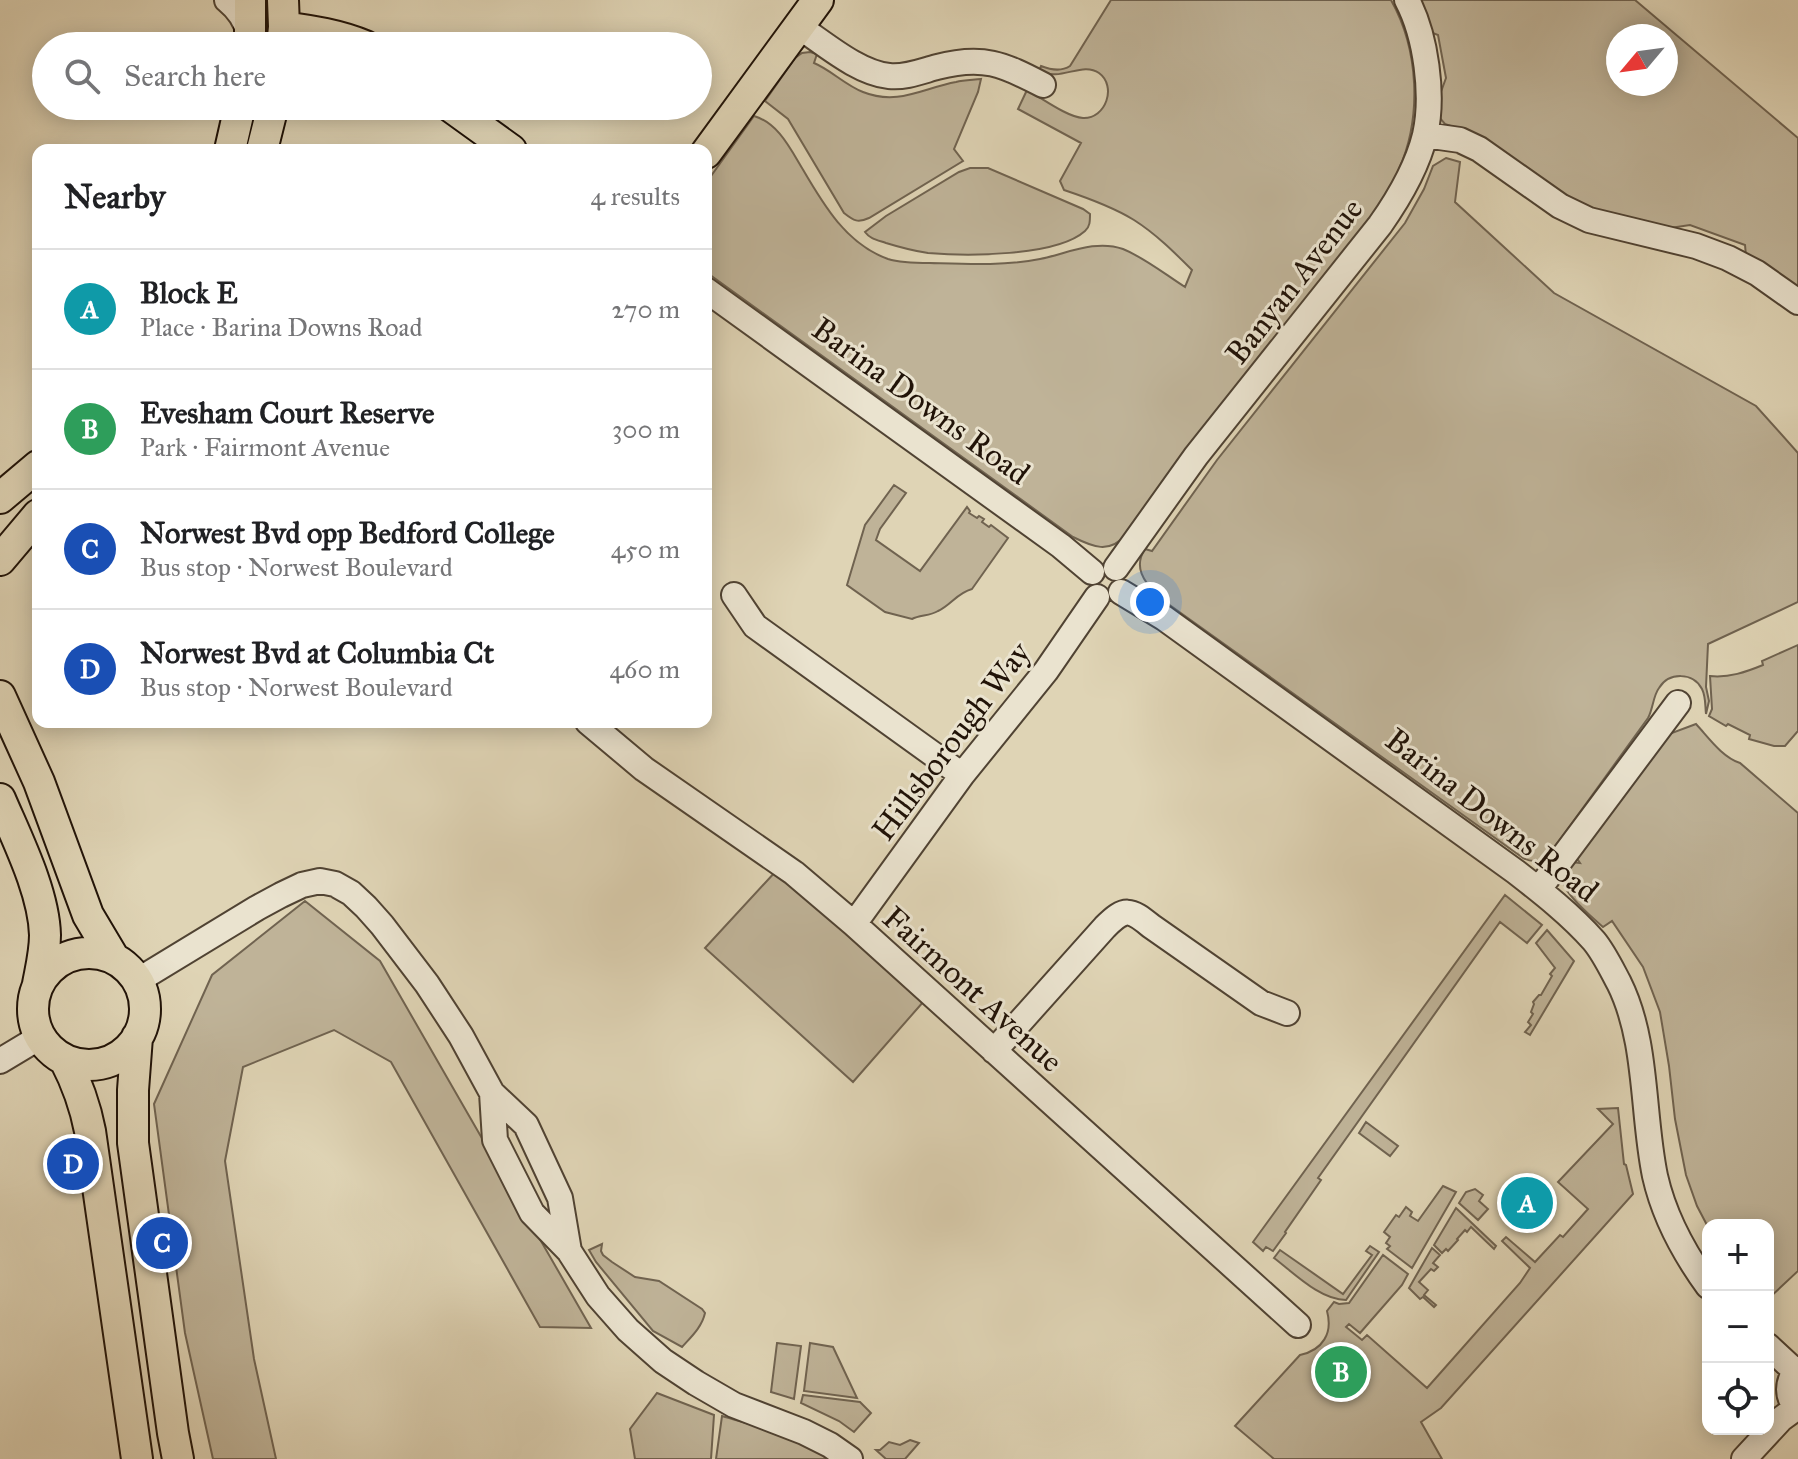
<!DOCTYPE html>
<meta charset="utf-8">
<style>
body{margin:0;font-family:"IM FELL Great Primer",serif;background:#f2f2f2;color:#202124}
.controls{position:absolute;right:24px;bottom:24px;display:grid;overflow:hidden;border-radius:16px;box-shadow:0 4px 20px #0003}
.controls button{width:72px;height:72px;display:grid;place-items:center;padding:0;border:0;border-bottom:2px solid #e0e0e0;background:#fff;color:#202124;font:40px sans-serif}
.compass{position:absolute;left:1606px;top:24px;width:72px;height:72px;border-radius:50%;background:#fff;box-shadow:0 4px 20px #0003;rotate:241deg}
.you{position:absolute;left:1150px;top:602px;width:28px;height:28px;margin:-20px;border:6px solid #fff;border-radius:50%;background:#1a73e8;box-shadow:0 0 0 12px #1a73e833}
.badge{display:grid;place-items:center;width:52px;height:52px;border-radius:50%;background:#0b8043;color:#fff;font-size:26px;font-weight:700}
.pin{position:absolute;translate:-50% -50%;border:4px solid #fff;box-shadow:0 2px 8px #0006}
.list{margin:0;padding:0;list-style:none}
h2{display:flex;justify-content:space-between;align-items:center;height:104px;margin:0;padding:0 32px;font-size:34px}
h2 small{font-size:26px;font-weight:400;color:#757577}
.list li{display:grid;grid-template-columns:52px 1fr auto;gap:24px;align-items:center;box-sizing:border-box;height:120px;padding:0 32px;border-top:2px solid #e0e0e0}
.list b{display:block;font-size:30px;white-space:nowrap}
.list p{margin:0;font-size:26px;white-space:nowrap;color:#757577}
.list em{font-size:26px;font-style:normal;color:#757577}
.icon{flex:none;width:44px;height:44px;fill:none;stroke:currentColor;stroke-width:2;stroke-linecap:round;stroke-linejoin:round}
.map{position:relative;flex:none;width:1798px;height:1459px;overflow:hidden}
.search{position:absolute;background:#fff;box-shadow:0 4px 20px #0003;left:32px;top:32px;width:680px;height:88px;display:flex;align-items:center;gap:20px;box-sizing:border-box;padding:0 28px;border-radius:44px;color:#757577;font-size:30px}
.panel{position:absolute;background:#fff;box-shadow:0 4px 20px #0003;left:32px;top:144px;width:680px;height:584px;border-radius:16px}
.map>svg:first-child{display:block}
.green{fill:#bfb398;stroke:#706350;stroke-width:2;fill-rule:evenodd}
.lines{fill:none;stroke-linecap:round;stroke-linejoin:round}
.minor-casing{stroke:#504333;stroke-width:28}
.major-casing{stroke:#211308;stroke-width:34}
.minor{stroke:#eae3cf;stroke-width:24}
.major{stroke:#dfd4b5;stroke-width:30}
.labels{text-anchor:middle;stroke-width:6;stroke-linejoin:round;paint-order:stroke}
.street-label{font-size:32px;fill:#211308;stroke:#eae3cf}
</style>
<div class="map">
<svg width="1798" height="1459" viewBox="0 0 1798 1459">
<rect width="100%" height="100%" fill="#dfd4b5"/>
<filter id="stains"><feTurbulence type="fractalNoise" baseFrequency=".0025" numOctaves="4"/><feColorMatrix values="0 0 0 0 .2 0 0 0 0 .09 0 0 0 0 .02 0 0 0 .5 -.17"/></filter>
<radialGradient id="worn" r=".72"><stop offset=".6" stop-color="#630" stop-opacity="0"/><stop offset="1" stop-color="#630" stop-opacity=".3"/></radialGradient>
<path class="green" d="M1111,0H1391C1419,50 1422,117 1399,169C1391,189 1379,205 1367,222L1126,535C1109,554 1093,547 1073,537L706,272V183L754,116C778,123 790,148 802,168C823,204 846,244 888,259C901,263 917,263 930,263C966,264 1004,266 1040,259C1066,254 1095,239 1123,249C1145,258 1166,275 1185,287L1192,270C1174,252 1156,234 1134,220C1113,207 1088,198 1064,190L1060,181L1081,143L1018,109L1027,90C1042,98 1067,117 1083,118C1106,119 1117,86 1099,73C1082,61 1061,82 1039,71L1041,66C1051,70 1061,72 1070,66Z
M1418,0H1635L1798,138V288L1788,280L1746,256L1745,245L1690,225L1670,228L1611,216L1575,201L1476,135L1445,124L1438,116V100L1446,78L1438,35L1430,32ZM1618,36H1666V84H1618Z
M810,52L817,54L814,63C831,70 845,85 863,92C898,106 923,88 956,82C964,80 973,80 981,79L978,92L954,149L963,161L869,218C858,223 854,221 844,213L788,119L765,101L795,58L802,53Z
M1446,158L1460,162L1455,202L1554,293L1756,406L1798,453V602L1708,644L1706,687L1709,701L1706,714C1705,706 1706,697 1702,689C1693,672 1669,672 1659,688C1653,696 1653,709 1648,718L1554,848C1544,859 1537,865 1523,858L1157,596C1144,581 1133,567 1145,549L1152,551L1217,460L1405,223L1424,189L1433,166Z
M970,168H988L1083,209L1090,214C1090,221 1090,227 1085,231C1056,257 965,256 928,253C914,251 899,247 886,243C877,240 870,239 865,232L886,216L959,172Z
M894,485L906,493L880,529L876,540L920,571L967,507L970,511L969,513L977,518L979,516L984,519L982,522L989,527L991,525L1008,538L972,589C957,593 951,605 938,611C930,616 920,615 912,619L885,612L847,585L865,525Z
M1798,645V731L1785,746H1774L1749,739L1750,735L1728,724L1726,726L1709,716L1712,709L1710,676C1729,678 1746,672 1763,665L1762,661Z
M1696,724C1709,738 1722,757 1740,763L1798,813V1271L1768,1299V1225H1708V1227L1697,1206L1686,1175L1675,1119L1669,1066L1660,1012L1643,967L1612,921L1603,927C1593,918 1564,894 1563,881C1563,874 1568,868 1571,862L1580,863L1576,857L1669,734Z
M777,870L924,1001L853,1082L705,948Z
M1505,895L1542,925L1527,943L1500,922L1318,1178L1321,1180L1285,1232L1286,1233L1273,1251L1266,1247L1263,1251L1253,1242Z
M305,901L380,961L591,1328L540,1327L391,1062L334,1030L243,1067L225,1161L254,1359L276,1459H213L185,1333L154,1104L212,975Z
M1547,930L1574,961L1530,1035L1525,1032L1531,1025L1528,1022L1533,1014L1531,1012L1534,1004L1533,1002L1539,995H1541L1552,976L1550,974L1555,968L1536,943Z
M1618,1108L1624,1164L1626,1165L1633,1194L1441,1408L1421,1422L1442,1459H1274L1235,1426L1300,1355C1323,1350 1333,1333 1327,1311L1334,1302L1339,1304L1349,1303L1383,1255L1408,1274L1402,1285L1360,1333L1349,1324L1346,1327L1362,1340L1367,1335L1427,1388L1520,1283L1530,1268L1502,1241L1506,1237L1535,1262L1560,1235L1563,1237L1588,1209L1558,1182L1613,1124L1598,1109Z
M1366,1122L1398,1146L1390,1156L1359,1133Z
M1443,1186L1456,1192L1412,1268L1387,1249L1390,1246L1386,1243L1390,1237L1384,1232L1396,1215L1399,1217L1406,1207L1412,1212L1410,1216L1418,1221Z
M1475,1189L1483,1195L1479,1201L1488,1209L1478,1220L1459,1203L1466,1192Z
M1456,1208L1496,1246L1494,1249L1471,1227L1467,1232L1465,1230L1457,1239L1458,1240L1448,1251L1446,1249L1442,1253L1434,1245Z
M602,1244L601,1251L603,1255L612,1262L635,1277L659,1281L702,1309L705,1313C702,1327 691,1337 682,1347L653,1331L596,1262L589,1250Z
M1370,1246L1379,1252L1346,1300C1320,1300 1294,1273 1274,1258L1280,1250L1343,1294L1372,1255L1366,1251Z
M1432,1248L1440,1255L1433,1263L1438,1267L1434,1271L1431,1269L1419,1282L1428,1290L1424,1295L1436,1305L1434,1307L1423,1297L1420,1299L1409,1288Z
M777,1343L801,1346L794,1399L771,1392Z
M810,1343L833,1347L857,1398L804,1391Z
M657,1393L714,1415L711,1459H635L630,1429Z
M803,1395L860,1402L871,1413L854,1432L839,1421L801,1403Z
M722,1416C759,1427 797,1435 828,1459H716Z
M910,1440L919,1443L905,1459H886L876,1450H880L889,1442L900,1445Z"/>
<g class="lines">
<defs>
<path id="minor" d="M227,0C238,9 246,20 249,34
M798,26C824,43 858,73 889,76C905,78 922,71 937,67C983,55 1003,64 1043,85
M1425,135L1460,140L1479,149L1560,206L1589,220L1696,246L1728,258L1757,273L1798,302
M706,290L1061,546L1092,572
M1116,568L1196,456L1380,225C1399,198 1417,168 1425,135C1434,95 1426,36 1407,0
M1121,592L1164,618L1516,872C1543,893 1571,915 1594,941C1604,953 1612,970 1619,983C1648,1041 1642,1114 1655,1176C1664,1216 1684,1253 1708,1286
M734,595L755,626L962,775
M588,722L644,769L794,873L854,924L1298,1325
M1539,889L1678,703
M854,924L962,775L1046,671L1097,597
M137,981L257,908L281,895L302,885L320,881L335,884L351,893L366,907L382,925L427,984L461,1036L492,1093L526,1125L560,1198L569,1251
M994,1051L1105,927C1125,907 1130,909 1151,926L1261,1003L1287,1013
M0,1061L40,1037
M492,1093L495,1140L532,1213L569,1251L598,1296L628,1330L663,1361L696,1383L734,1405L804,1432L830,1445L850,1459
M1768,1346L1795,1371
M1798,1369C1786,1382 1786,1397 1798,1409
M1744,1459L1781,1419L1796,1408"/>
<path id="major" d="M284,27C312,31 339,35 365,46
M250,46V0
M282,46L284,27L283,0
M450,106L511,150
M230,150L240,106
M262,150L273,106
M706,153L818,0
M0,498L38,466
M0,560L38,515
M0,696L39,782L88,915L113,957
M0,799C17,839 44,892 45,935C45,952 41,968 38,984
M33 1009a56 56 0 1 1 112 0a56 56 0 1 1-112 0Z
M137,1037L133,1090V1143L173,1433L178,1459
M65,1060C77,1083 85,1105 90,1131L137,1459"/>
</defs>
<use href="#minor" class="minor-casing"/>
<use href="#major" class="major-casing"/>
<use href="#minor" class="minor"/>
<use href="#major" class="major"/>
</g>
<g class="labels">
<g class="street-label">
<text transform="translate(1294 281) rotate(-52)" y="11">Banyan Avenue</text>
<text transform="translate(921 401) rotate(36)" y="11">Barina Downs Road</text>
<text transform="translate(951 741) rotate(-53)" y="11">Hillsborough Way</text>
<text transform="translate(1492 815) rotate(38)" y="11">Barina Downs Road</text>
<text transform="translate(973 989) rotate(42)" y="11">Fairmont Avenue</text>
</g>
</g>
<rect width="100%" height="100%" filter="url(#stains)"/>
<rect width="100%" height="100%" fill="url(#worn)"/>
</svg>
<div class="controls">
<button>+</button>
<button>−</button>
<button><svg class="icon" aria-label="locate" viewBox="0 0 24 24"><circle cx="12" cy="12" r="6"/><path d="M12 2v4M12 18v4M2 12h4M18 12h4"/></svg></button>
</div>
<svg class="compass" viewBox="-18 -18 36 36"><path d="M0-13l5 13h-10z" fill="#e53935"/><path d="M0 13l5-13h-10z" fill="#757577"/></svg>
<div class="you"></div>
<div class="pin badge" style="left:1527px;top:1203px;background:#0f9aa8">A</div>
<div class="pin badge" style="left:1341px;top:1372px;background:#2e9e5b">B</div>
<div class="pin badge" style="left:162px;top:1243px;background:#1a4fb4">C</div>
<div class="pin badge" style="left:73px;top:1164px;background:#1a4fb4">D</div>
<div class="search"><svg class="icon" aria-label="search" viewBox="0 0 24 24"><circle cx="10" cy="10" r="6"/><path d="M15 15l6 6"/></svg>Search here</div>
<section class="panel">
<h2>Nearby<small>4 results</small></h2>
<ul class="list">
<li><span class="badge" style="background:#0f9aa8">A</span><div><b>Block E</b><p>Place · Barina Downs Road</p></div><em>270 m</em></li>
<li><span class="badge" style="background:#2e9e5b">B</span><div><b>Evesham Court Reserve</b><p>Park · Fairmont Avenue</p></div><em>300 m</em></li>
<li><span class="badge" style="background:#1a4fb4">C</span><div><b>Norwest Bvd opp Bedford College</b><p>Bus stop · Norwest Boulevard</p></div><em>450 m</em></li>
<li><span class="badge" style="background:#1a4fb4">D</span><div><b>Norwest Bvd at Columbia Ct</b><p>Bus stop · Norwest Boulevard</p></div><em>460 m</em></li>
</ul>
</section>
</div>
